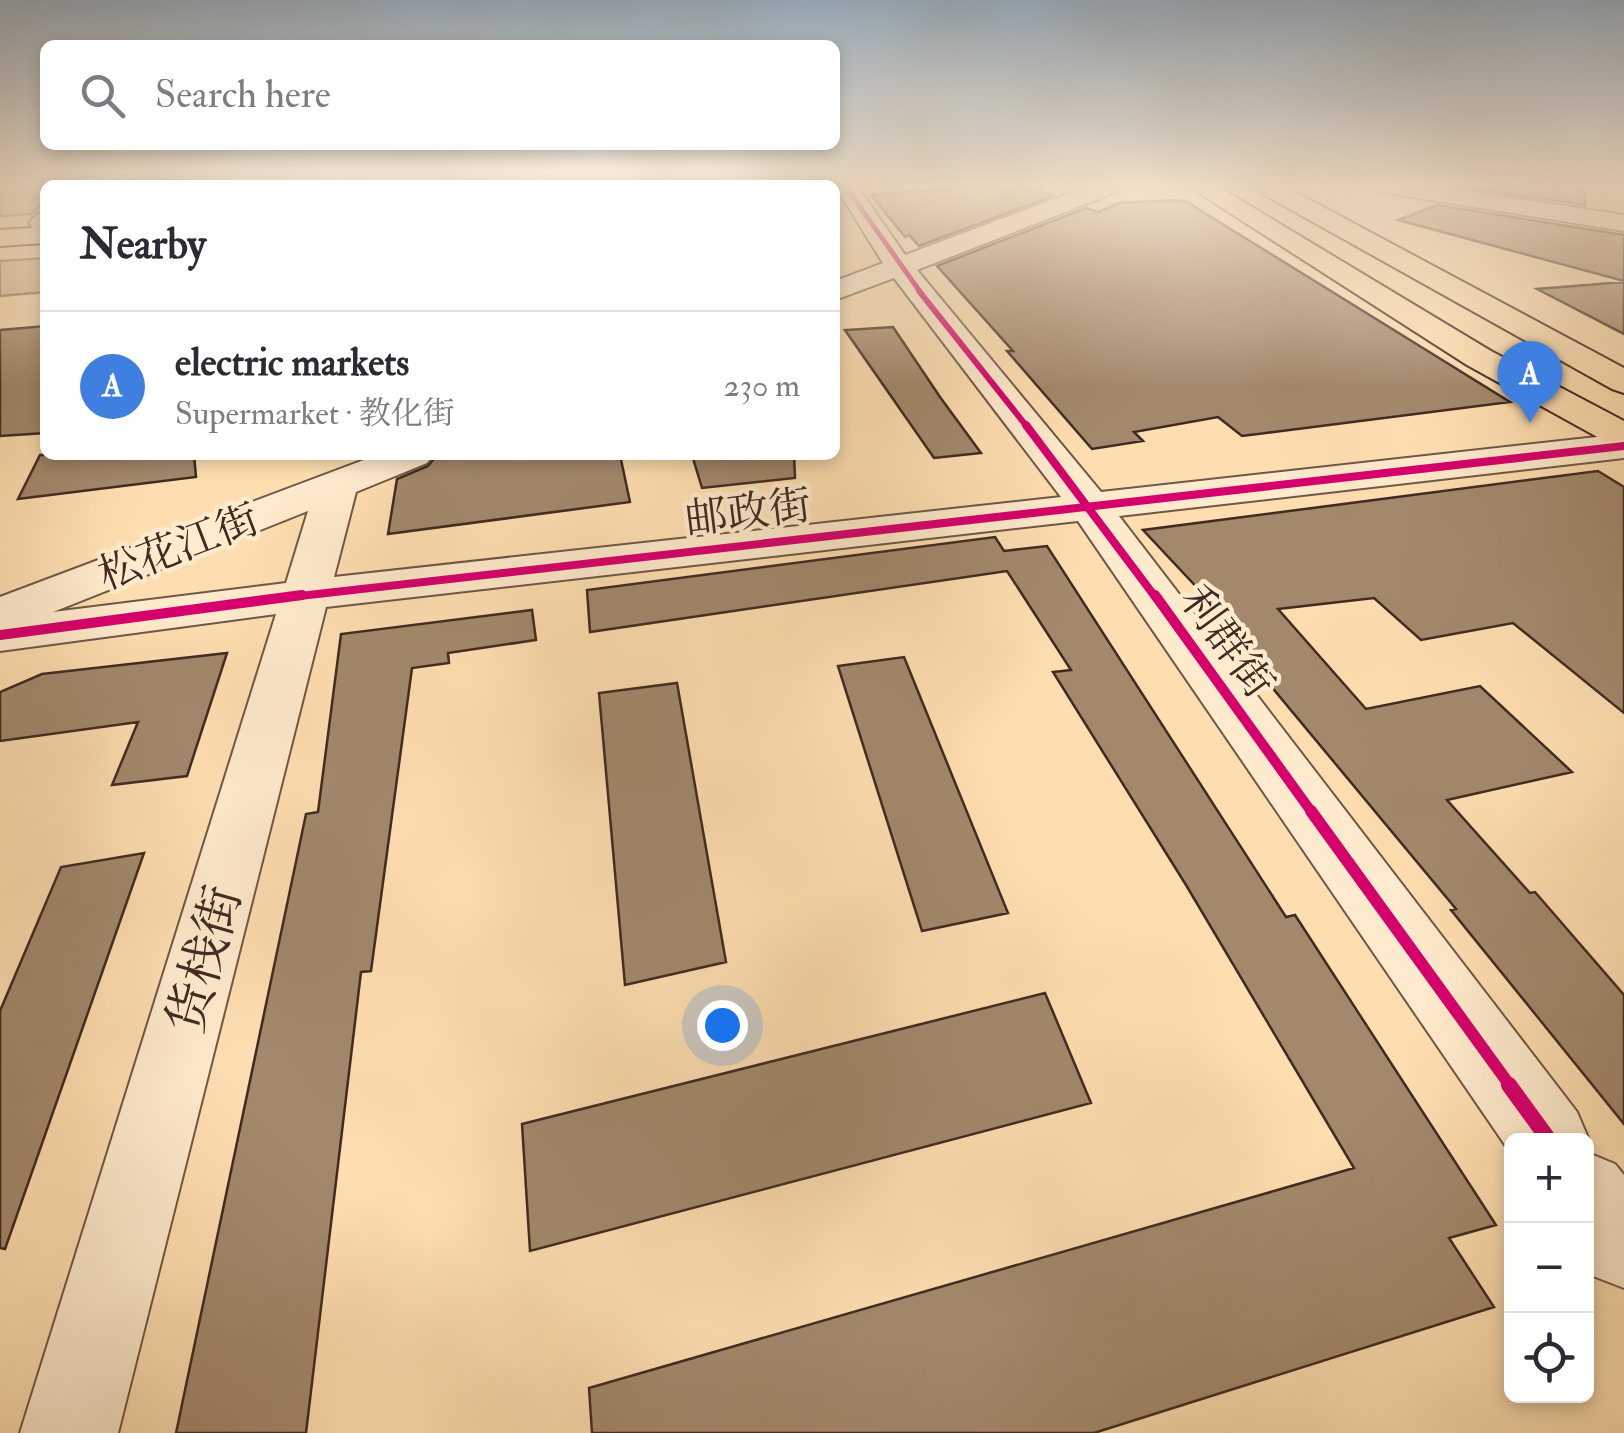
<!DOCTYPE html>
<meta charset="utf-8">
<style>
body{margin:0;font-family:"IM FELL Double Pica","Noto Serif SC",serif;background:#f2f2f3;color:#2b2b33}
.controls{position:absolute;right:30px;bottom:30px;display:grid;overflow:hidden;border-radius:15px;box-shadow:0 5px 15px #0003}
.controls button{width:90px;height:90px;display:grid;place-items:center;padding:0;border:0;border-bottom:2px solid #e1e1e2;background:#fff;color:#2b2b33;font:50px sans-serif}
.you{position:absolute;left:722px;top:1025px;width:35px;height:35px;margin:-25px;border:8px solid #fff;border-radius:50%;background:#1a73e8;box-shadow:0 0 0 15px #1a73e833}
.badge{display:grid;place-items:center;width:65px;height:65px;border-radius:50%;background:#0b8043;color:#fff;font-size:32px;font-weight:700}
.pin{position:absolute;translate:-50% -82px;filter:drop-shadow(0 2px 5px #0008)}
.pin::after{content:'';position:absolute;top:52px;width:35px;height:30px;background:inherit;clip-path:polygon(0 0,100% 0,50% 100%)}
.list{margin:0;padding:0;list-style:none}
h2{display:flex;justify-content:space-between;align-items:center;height:130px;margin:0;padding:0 40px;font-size:42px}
h2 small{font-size:32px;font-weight:400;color:#7c7c81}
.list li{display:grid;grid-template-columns:65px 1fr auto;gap:30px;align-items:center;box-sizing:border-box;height:150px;padding:0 40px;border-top:2px solid #e1e1e2}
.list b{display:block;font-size:38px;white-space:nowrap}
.list p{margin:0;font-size:32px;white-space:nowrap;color:#7c7c81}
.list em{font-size:32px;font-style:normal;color:#7c7c81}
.icon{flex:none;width:55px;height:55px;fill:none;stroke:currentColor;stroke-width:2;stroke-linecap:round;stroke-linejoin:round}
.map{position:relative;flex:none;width:1624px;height:1433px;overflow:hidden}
.search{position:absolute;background:#fff;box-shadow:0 5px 15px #0003;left:40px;top:40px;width:800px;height:110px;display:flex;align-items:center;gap:25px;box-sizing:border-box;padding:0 35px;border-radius:15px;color:#7c7c81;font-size:38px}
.panel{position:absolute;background:#fff;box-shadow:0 5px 15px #0003;left:40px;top:180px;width:800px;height:280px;border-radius:15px}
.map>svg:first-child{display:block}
.green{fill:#debf99;stroke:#8f745e;stroke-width:2.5}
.building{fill:#a3886c;stroke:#402a22;stroke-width:2.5}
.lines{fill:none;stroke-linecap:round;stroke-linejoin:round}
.minor-casing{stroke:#705746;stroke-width:4}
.major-casing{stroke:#402a22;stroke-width:4}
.highway-casing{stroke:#402a22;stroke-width:4}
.minor{fill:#feeacc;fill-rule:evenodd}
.major{fill:#fedeb1;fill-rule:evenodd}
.highway{fill:#fedeb1;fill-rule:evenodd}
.cycleway-far5-casing{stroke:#feeacc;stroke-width:8}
.cycleway-far4-casing{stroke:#feeacc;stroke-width:10}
.cycleway-far3-casing{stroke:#feeacc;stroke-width:12}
.cycleway-far2-casing{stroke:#feeacc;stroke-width:16}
.cycleway-far1-casing{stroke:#feeacc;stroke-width:19}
.cycleway-casing{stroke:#feeacc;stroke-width:22}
.cycleway-far5{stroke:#d6006c;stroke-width:5}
.cycleway-far4{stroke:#d6006c;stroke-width:6}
.cycleway-far3{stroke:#d6006c;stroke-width:8}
.cycleway-far2{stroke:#d6006c;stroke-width:10}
.cycleway-far1{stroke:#d6006c;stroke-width:12}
.cycleway{stroke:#d6006c;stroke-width:16}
.labels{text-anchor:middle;stroke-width:9;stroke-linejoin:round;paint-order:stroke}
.street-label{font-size:42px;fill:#402a22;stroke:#feeacc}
.near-street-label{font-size:50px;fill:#402a22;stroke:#feeacc}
</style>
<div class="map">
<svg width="1624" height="1433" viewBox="0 0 1624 1433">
<rect width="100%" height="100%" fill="#fedeb1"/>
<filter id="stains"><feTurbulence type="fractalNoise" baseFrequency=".002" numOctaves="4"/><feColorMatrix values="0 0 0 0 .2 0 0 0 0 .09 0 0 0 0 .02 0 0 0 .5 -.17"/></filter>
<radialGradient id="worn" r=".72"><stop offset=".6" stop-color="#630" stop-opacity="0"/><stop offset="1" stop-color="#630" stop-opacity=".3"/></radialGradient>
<path class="green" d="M0,186H45V202L31,214L0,216Z
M45,258V292L0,296V261Z"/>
<path class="building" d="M981,186H1027L1053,196L919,246L909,235L905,237L871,195Z
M1482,186H1584L1585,205L1476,189Z
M1176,200L1187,202L1510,402L1242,436L1218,417L1134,432L1143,441L1092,449L1007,351H1013L937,266L1086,208L1098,212L1119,203Z
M1437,205L1624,235V281L1398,220Z
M1624,282V334L1537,289Z
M45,326V433L0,436V330Z
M893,327L940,397L981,453L934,458L845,330Z
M40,455H194L196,477L18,499Z
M437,455H620L630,502L388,534L397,479L428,466Z
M692,455H794L795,478L702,488Z
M1598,471L1624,487V713L1513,623L1421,640L1374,598L1278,609L1366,709L1480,686L1572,772L1447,800L1530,893L1535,892L1624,995V1124L1451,910L1456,909L1236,644L1248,642L1143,530Z
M995,537L1004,551L1047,546L1286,917L1295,915L1496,1225L1449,1238L1494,1307L1094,1433H592L589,1388L1354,1168L1186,885L1053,672L1071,670L1007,571L590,632L587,590Z
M532,610L536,640L448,653L449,663L412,668L371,971L361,972L306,1433H176L306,814L318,812L341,634Z
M227,653L187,776L112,785L138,722L0,741V692L42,674Z
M904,657L1008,913L922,931L838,666Z
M677,683L726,962L625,985L599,693Z
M144,853L5,1249L0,1248V1011L61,867Z
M1045,993L1091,1103L530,1251L522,1124Z"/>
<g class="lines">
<defs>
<path id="minor" d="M835,186H857L905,255L1089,186H1123L1119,191L917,270L1101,492L1624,434V458L1119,516L1577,1112L1589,1140L1586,1146V1140H1512V1155L1078,521L326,607L118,1433H20L276,614L0,651V597L377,455H433L427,463L356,492L334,577L1061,497L894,278L835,300V281L883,263ZM308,511L286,583L53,612Z
M1388,186H1434L1624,215V231L1399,195L1391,193Z
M45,212V230L33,228L29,223L36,215Z
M1586,1152L1615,1164L1624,1175V1288L1593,1276L1586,1266Z"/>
<path id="major" d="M1081,186H1106L1095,201L1086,203L1074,196Z
M1376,186H1410L1411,188L1399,195L1380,191Z
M45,227V243L0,246V230Z"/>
<path id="highway" d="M1188,186H1217L1491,351L1624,421V448L1610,444L1467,365Z
M1261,186H1284L1624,368V393L1612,389L1263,194Z"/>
</defs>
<use href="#minor" class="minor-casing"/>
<use href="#major" class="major-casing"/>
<use href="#highway" class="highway-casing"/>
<use href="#minor" class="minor"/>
<use href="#major" class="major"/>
<use href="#highway" class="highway"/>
<defs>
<path id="cycleway-far5" d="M845,186L921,293"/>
<path id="cycleway-far4" d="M919,291L1028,428"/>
<path id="cycleway-far3" d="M1026,425L1156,598
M282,598L1624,446"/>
<path id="cycleway-far2" d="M1155,595L1313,814
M0,635L302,595"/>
<path id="cycleway-far1" d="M1311,811L1511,1087"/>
<path id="cycleway" d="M1509,1085L1549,1140"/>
</defs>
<use href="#cycleway-far5" class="cycleway-far5-casing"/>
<use href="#cycleway-far4" class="cycleway-far4-casing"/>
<use href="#cycleway-far3" class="cycleway-far3-casing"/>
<use href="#cycleway-far2" class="cycleway-far2-casing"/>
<use href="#cycleway-far1" class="cycleway-far1-casing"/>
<use href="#cycleway" class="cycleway-casing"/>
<use href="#cycleway-far5" class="cycleway-far5"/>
<use href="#cycleway-far4" class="cycleway-far4"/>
<use href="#cycleway-far3" class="cycleway-far3"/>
<use href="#cycleway-far2" class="cycleway-far2"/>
<use href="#cycleway-far1" class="cycleway-far1"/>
<use href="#cycleway" class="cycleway"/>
</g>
<linearGradient id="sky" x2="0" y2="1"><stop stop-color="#97acbe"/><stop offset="0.48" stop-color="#fff0dc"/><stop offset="1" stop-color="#fff0dc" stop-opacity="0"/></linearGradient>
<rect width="1624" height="387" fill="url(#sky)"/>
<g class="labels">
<g class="street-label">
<text transform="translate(748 511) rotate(-7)" y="15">邮政街</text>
<text transform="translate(178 546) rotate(-21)" y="15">松花江街</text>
<text transform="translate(1228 641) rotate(54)" y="15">利群街</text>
</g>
<g class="near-street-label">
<text transform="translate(203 959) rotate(-74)" y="18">货栈街</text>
</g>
</g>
<rect width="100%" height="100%" filter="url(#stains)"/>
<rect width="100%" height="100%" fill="url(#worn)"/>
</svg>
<div class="controls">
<button>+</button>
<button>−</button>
<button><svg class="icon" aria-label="locate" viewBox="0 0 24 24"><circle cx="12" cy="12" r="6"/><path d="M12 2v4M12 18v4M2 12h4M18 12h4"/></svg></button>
</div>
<div class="you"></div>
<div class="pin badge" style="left:1530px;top:423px;background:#3f7fe0">A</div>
<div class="search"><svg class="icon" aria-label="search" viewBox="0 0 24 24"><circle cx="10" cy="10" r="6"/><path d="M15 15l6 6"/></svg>Search here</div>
<section class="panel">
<h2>Nearby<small></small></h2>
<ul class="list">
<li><span class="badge" style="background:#3f7fe0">A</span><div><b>electric markets</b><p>Supermarket · 教化街</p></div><em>230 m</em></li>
</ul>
</section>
</div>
